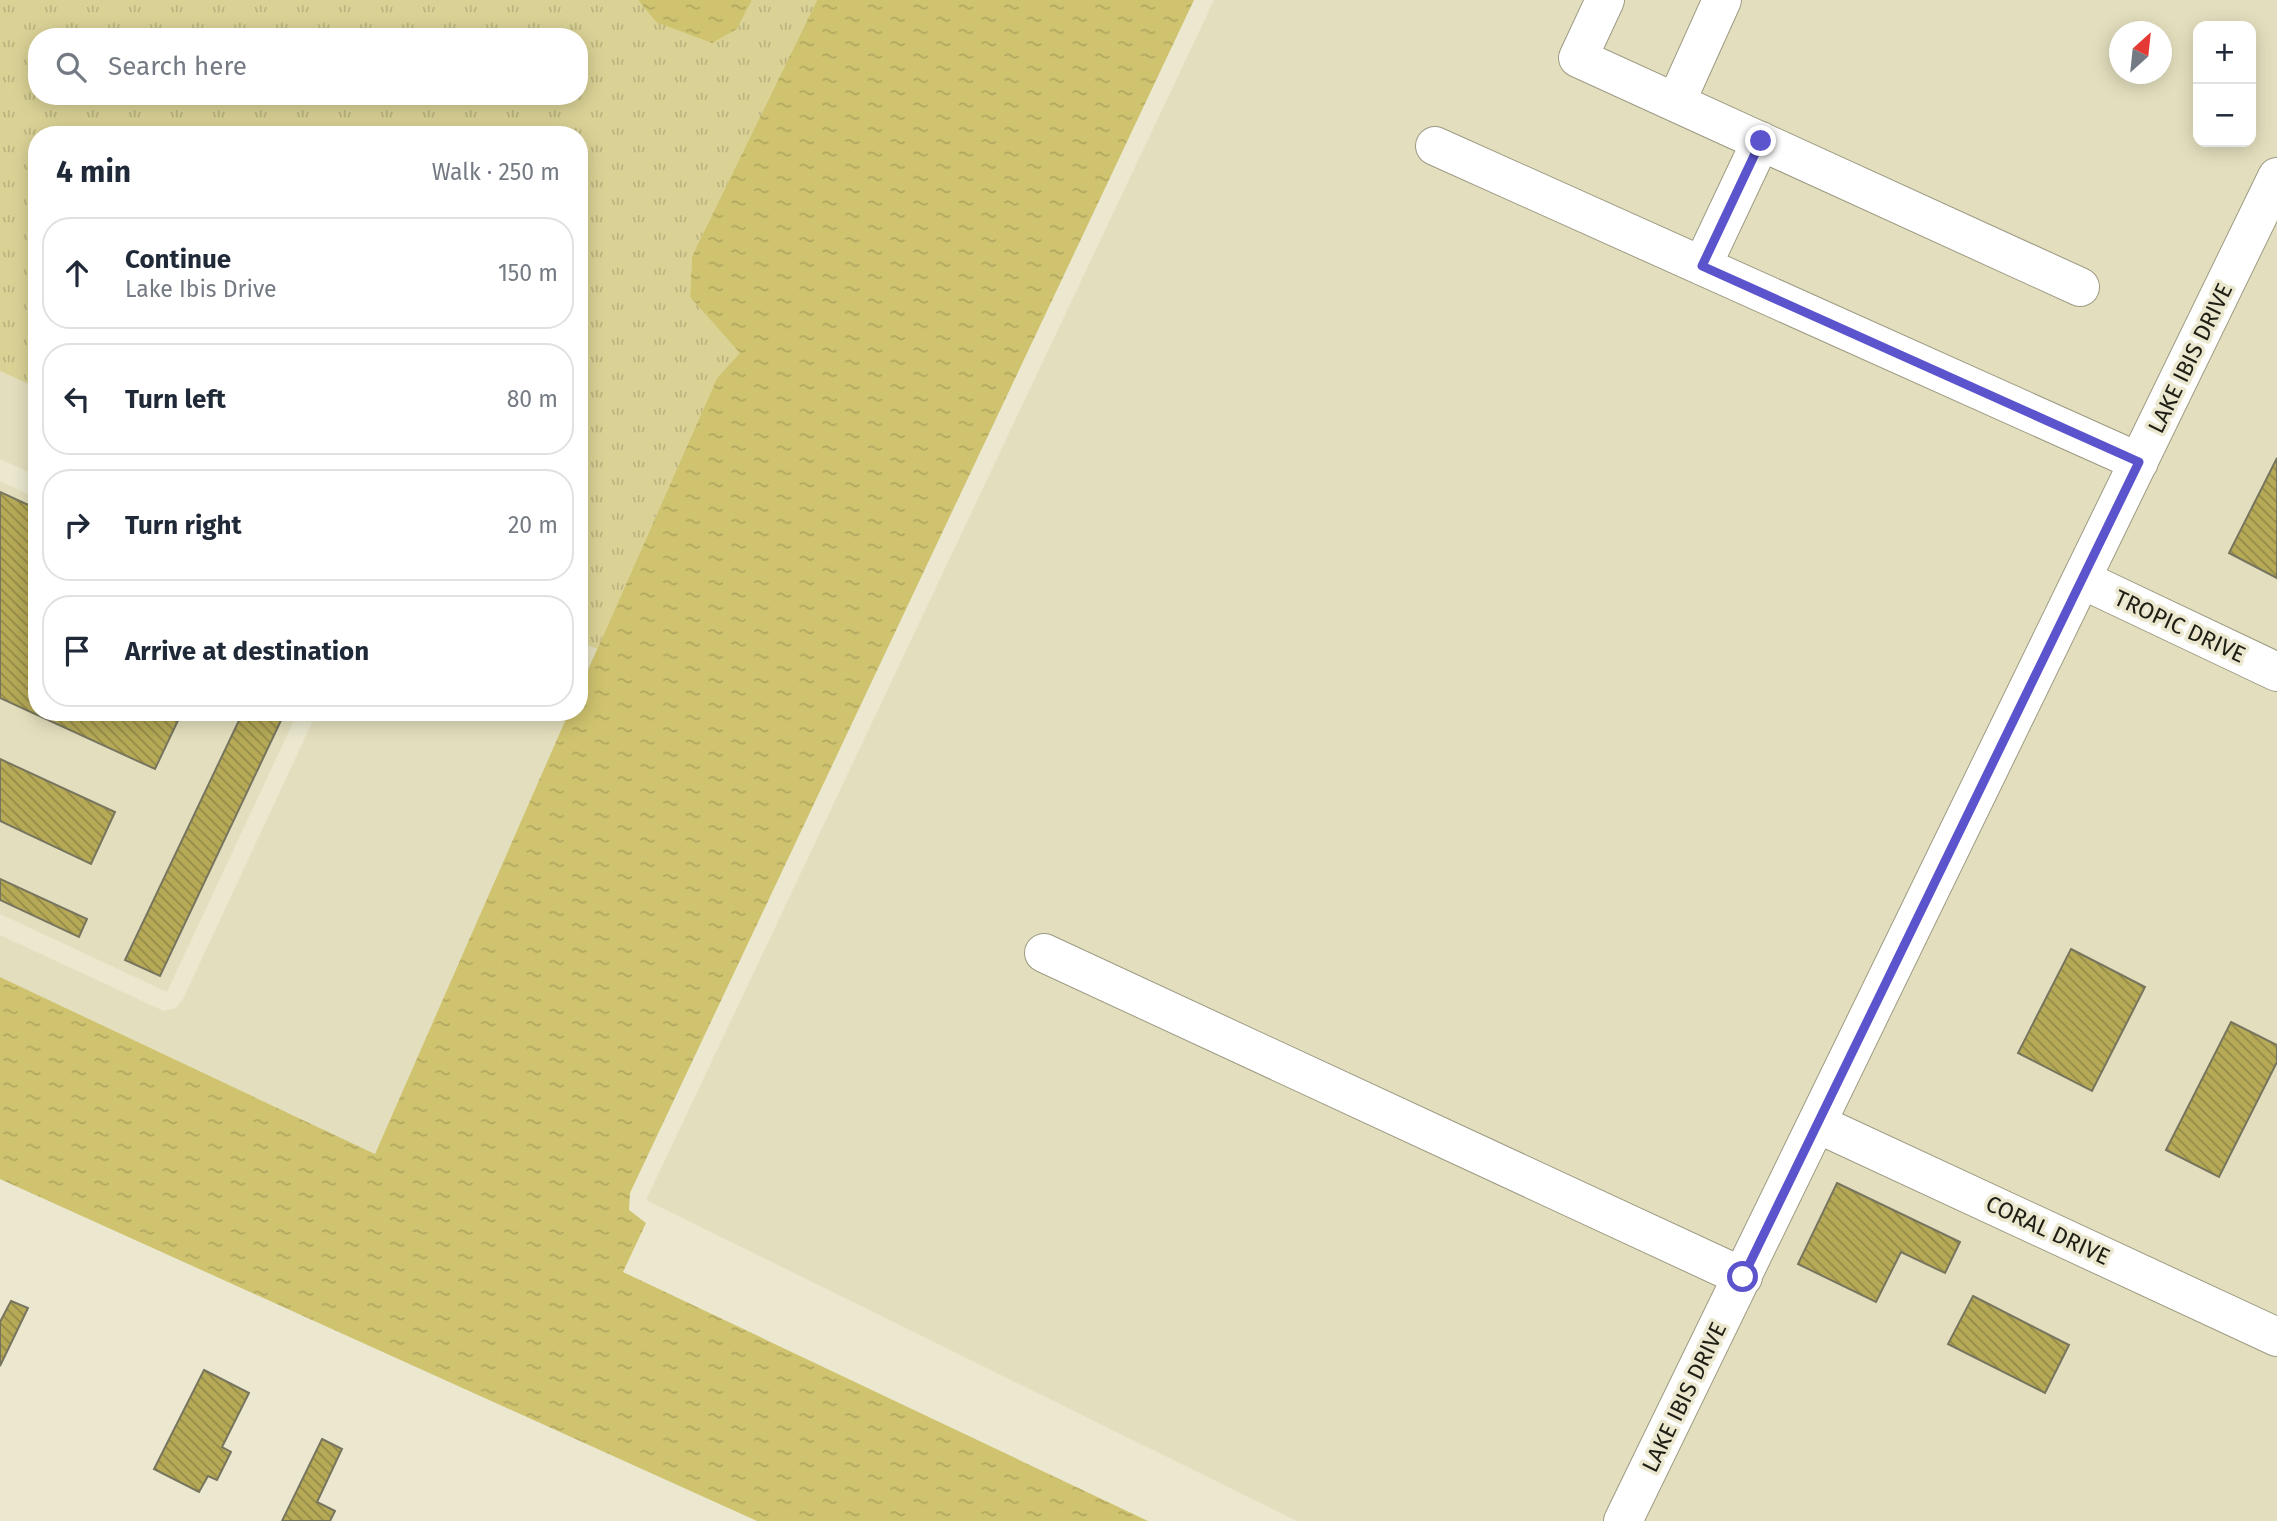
<!DOCTYPE html>
<meta charset="utf-8">
<style>
body{margin:0;font-family:"Fira Sans",sans-serif;background:#f2f2f3;color:#1f2937}
.controls{position:absolute;right:21px;top:21px;display:grid;overflow:hidden;border-radius:14px;box-shadow:0 4px 18px #0003}
.controls button{width:63px;height:63px;display:grid;place-items:center;padding:0;border:0;border-bottom:2px solid #e0e1e3;background:#fff;color:#1f2937;font:35px sans-serif}
.compass{position:absolute;left:2109px;top:21px;width:63px;height:63px;border-radius:50%;background:#fff;box-shadow:0 4px 18px #0003;rotate:27deg}
.stop{position:absolute;width:21px;height:21px;margin:-16px;border:5px solid #5c54cc;border-radius:50%;background:#fff}
.stop.end{background:#5c54cc;border-color:#fff;box-shadow:0 2px 7px #0008}
.list{margin:0;padding:0;list-style:none}
h2{display:flex;justify-content:space-between;align-items:center;height:91px;margin:0;padding:0 28px;font-size:30px}
h2 small{font-size:23px;font-weight:400;color:#747a83}
.list li{display:grid;grid-template-columns:46px 1fr auto;gap:21px;align-items:center;box-sizing:border-box;height:112px;margin:0 14px 14px;padding:0 14px;border:2px solid #e0e1e3;border-radius:28px}
.list b{display:block;font-size:26px;white-space:nowrap}
.list p{margin:0;font-size:23px;white-space:nowrap;color:#747a83}
.list em{font-size:23px;font-style:normal;color:#747a83}
.icon{flex:none;width:38px;height:38px;fill:none;stroke:currentColor;stroke-width:2;stroke-linecap:round;stroke-linejoin:round}
.map{position:relative;flex:none;width:2277px;height:1521px;overflow:hidden}
.search{position:absolute;background:#fff;box-shadow:0 4px 18px #0003;left:28px;top:28px;width:560px;height:77px;display:flex;align-items:center;gap:18px;box-sizing:border-box;padding:0 24px;border-radius:28px;color:#747a83;font-size:26px}
.panel{position:absolute;background:#fff;box-shadow:0 4px 18px #0003;left:28px;top:126px;width:560px;height:595px;border-radius:28px}
.map>svg:first-child{display:block}
.built{fill:#e3dfbe;fill-rule:evenodd}
.grass{fill:url(#grass-tufts);fill-rule:evenodd}
.water{fill:url(#water-ripples)}
.building{fill:url(#building-back-hatch);stroke:#78755f;stroke-width:2}
.lines{fill:none;stroke-linecap:round;stroke-linejoin:round}
.minor-casing{stroke:#9d9a83;stroke-width:40}
.minor{stroke:#fff;stroke-width:38}
.route{stroke:#5c54cc;stroke-width:9}
.labels{text-anchor:middle;stroke-width:7;stroke-linejoin:round;paint-order:stroke}
.street-label{font-size:23px;fill:#1f1e15;stroke:#ebe8cf}
</style>
<div class="map">
<svg width="2277" height="1521" viewBox="0 0 2277 1521">
<defs>
<pattern id="grass-tufts" width="24" height="20" patternUnits="userSpaceOnUse" patternTransform="scale(1.75)"><rect width="24" height="20" fill="#dad295"/><path d="M3 7l-1-3M5 7V3M7 7l1-3M15 17l-1-3M17 17v-4M19 17l1-3" fill="none" stroke="#bbb480"/></pattern>
<pattern id="water-ripples" width="26" height="14" patternUnits="userSpaceOnUse" patternTransform="scale(1.75)"><rect width="26" height="14" fill="#cfc36f"/><path d="M2 4q2-2 4 0t4 0M15 11q2-2 4 0t4 0" fill="none" stroke="#b1a75f"/></pattern>
<pattern id="building-back-hatch" width="6" height="6" patternUnits="userSpaceOnUse" patternTransform="scale(1.75)"><rect width="6" height="6" fill="#b6aa57"/><path d="M-1 5l2 2M0 0l6 6M5-1l2 2" fill="none" stroke="#938a47"/></pattern>
</defs>
<rect width="100%" height="100%" fill="#ebe8cf"/>
<path class="built" d="M1214,0H2277V1521H1297L646,1200ZM2198,26H2251V142H2198ZM2120,32H2162V74H2120Z
M0,371L37,388V476L0,459Z
M0,481L37,498V712H298L167,992L0,914Z
M579,641L597,649L579,690Z
M317,712H569L375,1154L0,977V935L164,1011L176,1008L183,999Z"/>
<path class="grass" d="M0,0H638L656,22L737,29L752,0H817L692,256L690,297L741,353L717,378L597,649L579,641V135H37V388L0,371ZM37,37H579V96H37Z"/>
<path class="water" d="M638,0H752L737,29L712,43L656,22Z
M817,0H1194L630,1193L629,1210L646,1223L623,1272L1148,1521H757L0,1179V977L375,1154L569,712H579V690L717,378L740,353L690,297L692,256Z"/>
<path class="building" d="M2277,458V578L2229,553Z
M0,492L37,509V712H182L155,769L0,698Z
M243,712H285L160,976L125,960Z
M0,759L115,812L91,864L0,821Z
M0,879L87,919L79,937L0,900Z
M2071,949L2145,987L2092,1091L2018,1053Z
M2231,1022L2277,1045V1062L2219,1177L2166,1150Z
M1837,1183L1960,1242L1945,1273L1901,1252L1876,1302L1798,1264Z
M1973,1296L2069,1345L2045,1393L1948,1344Z
M11,1301L28,1308L0,1366V1322Z
M204,1370L249,1393L222,1447L231,1452L217,1480L208,1476L199,1492L154,1469Z
M322,1439L342,1449L317,1502L335,1511L330,1521H282Z"/>
<g class="lines">
<defs>
<path id="minor" d="M1605,0L1578,58L2080,287
M1676,102L1722,0
M1435,146L2139,462
M1702,266L1761,141
M2083,580L2277,672
M1044,953L1743,1277
M1818,1124L2277,1337
M1623,1521L2277,177"/>
</defs>
<use href="#minor" class="minor-casing"/>
<use href="#minor" class="minor"/>
</g>
<g class="lines">
<path class="route" d="M1743,1277L2139,462L1702,266L1761,141"/>
</g>
<g class="labels">
<g class="street-label">
<text transform="translate(2190 358) rotate(-64)" y="8">LAKE IBIS DRIVE</text>
<text transform="translate(2180 626) rotate(25)" y="8">TROPIC DRIVE</text>
<text transform="translate(2048 1230) rotate(25)" y="8">CORAL DRIVE</text>
<text transform="translate(1684 1397) rotate(-64)" y="8">LAKE IBIS DRIVE</text>
</g>
</g>
</svg>
<div class="controls">
<button>+</button>
<button>−</button>
</div>
<svg class="compass" viewBox="-18 -18 36 36"><path d="M0-13l5 13h-10z" fill="#e53935"/><path d="M0 13l5-13h-10z" fill="#747a83"/></svg>
<div class="stop" style="left:1743px;top:1277px"></div>
<div class="stop end" style="left:1761px;top:141px"></div>
<div class="search"><svg class="icon" aria-label="search" viewBox="0 0 24 24"><circle cx="10" cy="10" r="6"/><path d="M15 15l6 6"/></svg>Search here</div>
<section class="panel">
<h2>4 min<small>Walk · 250 m</small></h2>
<ul class="list">
<li><svg class="icon" aria-label="ahead" viewBox="0 0 24 24"><path d="M12 20V5M6 11l6-6 6 6"/></svg><div><b>Continue</b><p>Lake Ibis Drive</p></div><em>150 m</em></li>
<li><svg class="icon" aria-label="left" viewBox="0 0 24 24"><path d="M17 20v-9H6M10 6l-5 5 5 5"/></svg><div><b>Turn left</b></div><em>80 m</em></li>
<li><svg class="icon" aria-label="right" viewBox="0 0 24 24"><path d="M7 20v-9h11M14 6l5 5-5 5"/></svg><div><b>Turn right</b></div><em>20 m</em></li>
<li><svg class="icon" aria-label="arrive" viewBox="0 0 24 24"><path d="M6 21V4h12l-3 4 3 4H6"/></svg><div><b>Arrive at destination</b></div></li>
</ul>
</section>
</div>
